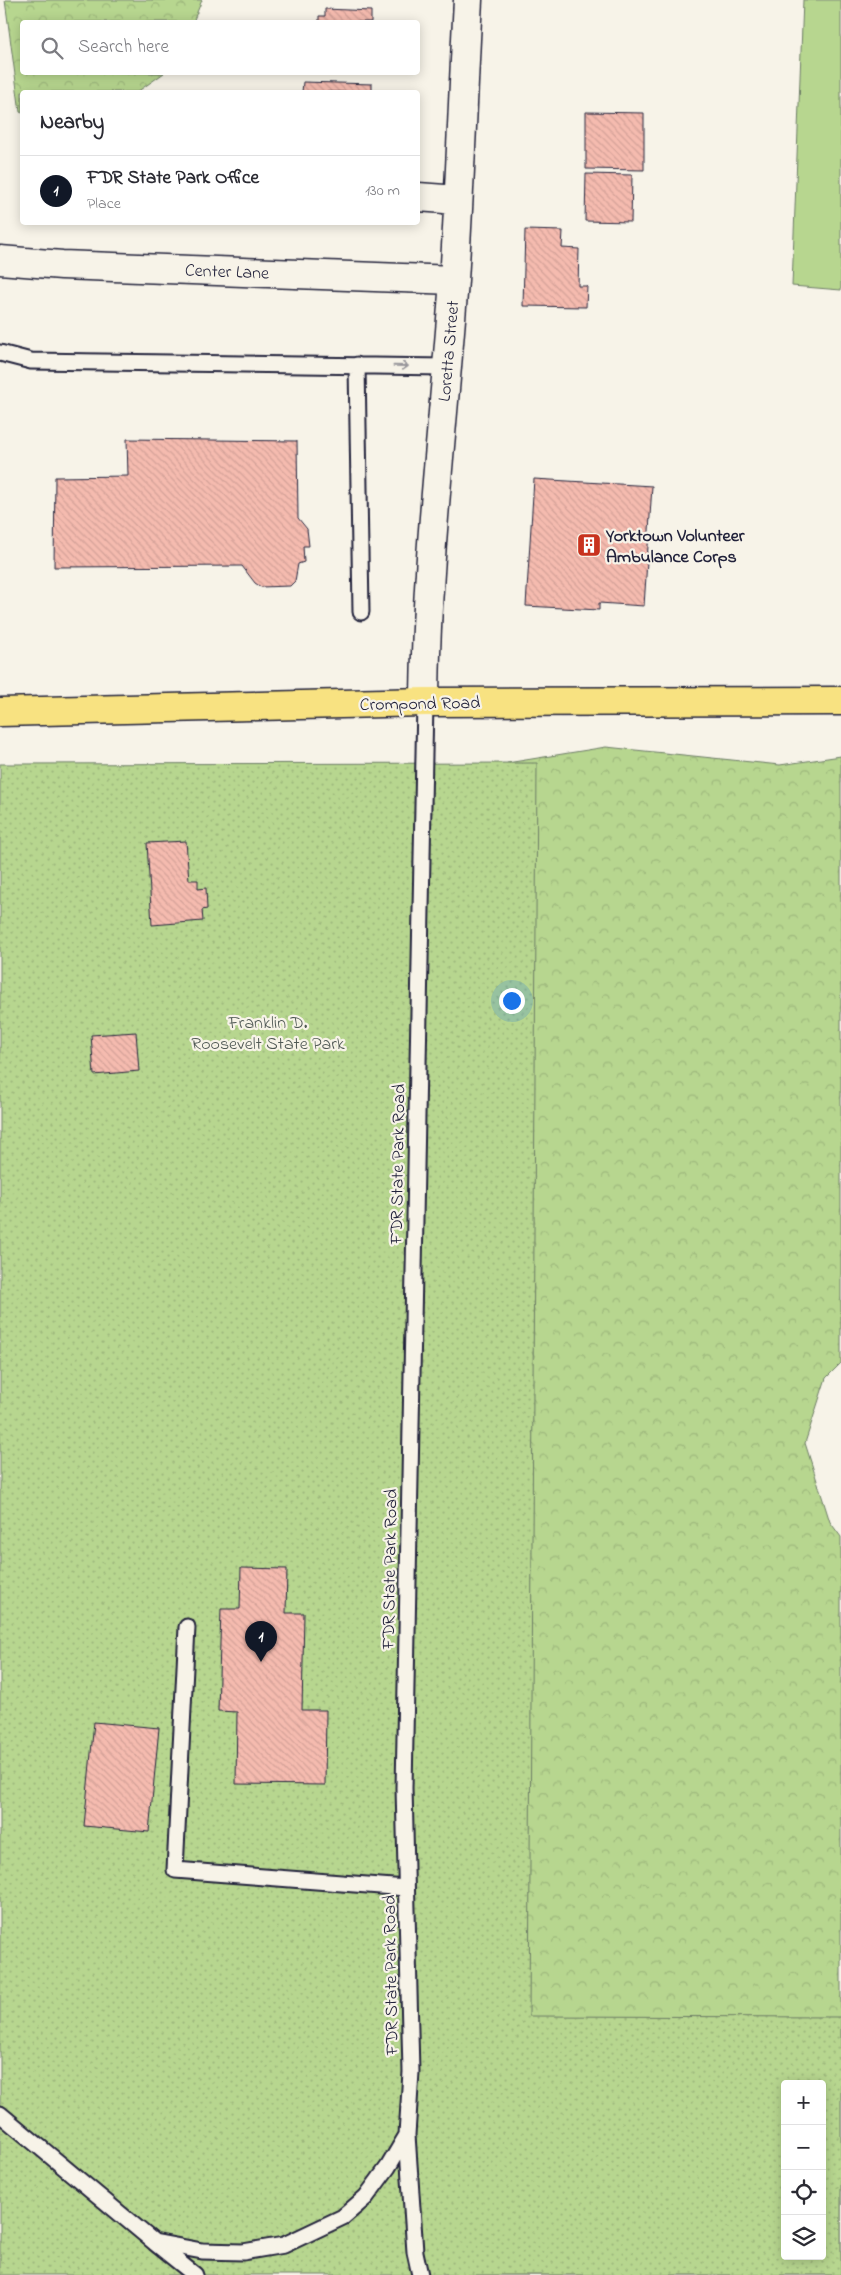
<!DOCTYPE html>
<meta charset="utf-8">
<style>
body{margin:0;font-family:"Indie Flower",sans-serif;background:#f7f7f7;color:#2b2b33}
.controls{position:absolute;right:15px;bottom:15px;display:grid;overflow:hidden;border-radius:5px;box-shadow:0 2px 12px #0003}
.controls button{width:45px;height:45px;display:grid;place-items:center;padding:0;border:0;border-bottom:1px solid #e1e1e2;background:#fff;color:#2b2b33;font:25px sans-serif}
.you{position:absolute;left:511px;top:1000px;width:18px;height:18px;margin:-12px;border:4px solid #fff;border-radius:50%;background:#1a73e8;box-shadow:0 0 0 8px #1a73e833}
.badge{display:grid;place-items:center;width:32px;height:32px;border-radius:50%;background:#111827;color:#fff;font-size:16px;font-weight:700}
.pin{position:absolute;translate:-50% -41px;filter:drop-shadow(0 1px 2px #0008)}
.pin::after{content:'';position:absolute;top:26px;width:18px;height:15px;background:inherit;clip-path:polygon(0 0,100% 0,50% 100%)}
.list{margin:0;padding:0;list-style:none}
h2{display:flex;justify-content:space-between;align-items:center;height:65px;margin:0;padding:0 20px;font-size:21px}
h2 small{font-size:16px;font-weight:400;color:#7c7c81}
.list li{display:grid;grid-template-columns:32px 1fr auto;gap:15px;align-items:center;box-sizing:border-box;height:70px;padding:0 20px;border-top:1px solid #e1e1e2}
.list b{display:block;font-size:19px;white-space:nowrap}
.list p{margin:0;font-size:16px;white-space:nowrap;color:#7c7c81}
.list em{font-size:16px;font-style:normal;color:#7c7c81}
.icon{flex:none;width:28px;height:28px;fill:none;stroke:currentColor;stroke-width:2;stroke-linecap:round;stroke-linejoin:round}
.map{position:relative;flex:none;width:841px;height:2275px;overflow:hidden}
.search{position:absolute;background:#fff;box-shadow:0 2px 12px #0003;left:20px;top:20px;width:400px;height:55px;display:flex;align-items:center;gap:12px;box-sizing:border-box;padding:0 18px;border-radius:5px;color:#7c7c81;font-size:19px}
.panel{position:absolute;background:#fff;box-shadow:0 2px 12px #0003;left:20px;top:90px;width:400px;height:135px;border-radius:5px}
.map>svg:first-child{display:block}
.green{fill:#b7d68f;stroke:#6c7c65}
.forest{fill:url(#forest-crowns);stroke:#6c7c65;fill-rule:evenodd}
.park{fill:url(#park-dots);stroke:#6c7c65;fill-rule:evenodd}
.building{fill:url(#building-back-hatch);stroke:#22223b}
.lines{fill:none;stroke-linecap:round;stroke-linejoin:round}
.lane-casing{stroke:#22223b;stroke-width:19}
.street-casing{stroke:#22223b;stroke-width:31}
.highway-casing{stroke:#22223b;stroke-width:31}
.lane{stroke:#f7f3e8;stroke-width:15}
.street{stroke:#f7f3e8;stroke-width:28}
.highway{stroke:#f8e281;stroke-width:28}
.oneway{stroke:#97959a}
.labels{text-anchor:middle;stroke-width:4.5;stroke-linejoin:round;paint-order:stroke}
.street-label{font-size:18px;fill:#22223b;stroke:#f7f3e8}
.poi-label{font-size:18px;font-weight:bold;fill:#22223b;stroke:#f7f3e8;text-anchor:start}
.park-label{font-size:18px;fill:#4f5854;stroke:#f7f3e8}
</style>
<div class="map">
<svg width="841" height="2275" viewBox="0 0 841 2275">
<defs>
<pattern id="forest-crowns" width="20" height="18" patternUnits="userSpaceOnUse" patternTransform="scale(1.25)"><rect width="20" height="18" fill="#b7d68f"/><path d="M2 6a3 3 0 1 1 6 0M12 15a3 3 0 1 1 6 0" fill="none" stroke="#9db77c"/></pattern>
<pattern id="park-dots" width="8" height="8" patternUnits="userSpaceOnUse" patternTransform="scale(1.25)"><rect width="8" height="8" fill="#b7d68f"/><path d="M2 2h.1M6 6h.1" fill="none" stroke="#9db77c" stroke-width="1.8" stroke-linecap="round"/></pattern>
<pattern id="building-back-hatch" width="6" height="6" patternUnits="userSpaceOnUse" patternTransform="scale(1.25)"><rect width="6" height="6" fill="#f5bbaf"/><path d="M-1 5l2 2M0 0l6 6M5-1l2 2" fill="none" stroke="#d2a097"/></pattern>
</defs>
<rect width="100%" height="100%" fill="#f7f3e8"/>
<filter id="ink" filterUnits="userSpaceOnUse"><feTurbulence type="fractalNoise" baseFrequency=".02" numOctaves="2"/><feDisplacementMap in="SourceGraphic" scale="10" xChannelSelector="R" yChannelSelector="G"/><feConvolveMatrix kernelMatrix="1 2 1 2 8 2 1 2 1" color-interpolation-filters="sRGB"/></filter>
<g filter="url(#ink)">
<path class="green" d="M803,0H841V290L792,286Z"/>
<path class="forest" d="M5,0H202L193,22H22V72L164,73L137,92H22V113L20,112Z
M606,747L780,765L841,756V1363L826,1378L805,1443L830,1522L841,1537V2275H446L507,763ZM785,2084H822V2256H785Z"/>
<path class="park" d="M537,763L529,2016L841,2017V2275H0V764ZM785,2084H822V2256H785Z"/>
<path class="building" d="M325,9L371,11V22H319V16H325Z
M303,82L372,84V92H302Z
M586,112L644,113V170L586,169Z
M586,174L632,175L631,222L585,221Z
M525,230L563,231L562,248L579,249L578,286H587L586,307L523,306Z
M127,439L297,441L298,518L307,529L309,546H303L304,562L298,564L295,581L290,586L261,587L255,583L242,566L54,567L55,477L128,476Z
M534,479L652,486L644,606L599,603V610L526,606Z
M186,841L189,880H198V889L206,888L207,909L202,910L203,921L152,925L147,843Z
M136,1032L139,1071L94,1075L91,1035Z
M241,1568L287,1569L286,1613H304L302,1710H326L325,1785L236,1784L237,1712L218,1711L221,1609H240Z
M94,1722L159,1728L149,1832L84,1826Z"/>
<g class="lines">
<defs>
<path id="lane" d="M0,353L31,361L446,367
M357,365L361,612
M187,1627L175,1870L406,1888
M0,2114L154,2242L202,2251L243,2252L284,2245L343,2217L366,2197L388,2167L407,2135L411,2072L404,1788L425,702
M407,2135L415,2252L420,2275
M155,2243L195,2275"/>
<path id="street" d="M418,197L458,200
M0,260L62,265L454,280
M425,702C426,561 444,420 454,280C460,187 463,93 468,0"/>
<path id="highway" d="M0,712L425,702L841,701"/>
</defs>
<use href="#lane" class="lane-casing"/>
<use href="#street" class="street-casing"/>
<use href="#highway" class="highway-casing"/>
<use href="#lane" class="lane"/>
<use href="#street" class="street"/>
<use href="#highway" class="highway"/>
</g>
<defs><path id="oneway-shaft" d="M-6 0H5M1.5-3L5.5 0L1.5 3" fill="none" stroke-width="1.6" stroke-linecap="round" stroke-linejoin="round" transform="scale(1.25)"/></defs>
<use class="oneway" href="#oneway-shaft" transform="translate(401 366) rotate(1)"/>
</g>
<defs>
<symbol id="building-square" viewBox="-11 -11 22 22"><rect x="-9" y="-9" width="18" height="18" rx="4" fill="#c8321e" stroke="#f7f3e8"/><path d="M-4-6H4V6H1V3H-1V6H-4ZM-2.5-4.3h1.7v1.8h-1.7ZM.8-4.3h1.7v1.8H.8ZM-2.5-1h1.7V.8h-1.7ZM.8-1h1.7V.8H.8Z" fill="#fff"/></symbol>
</defs>
<g fill-rule="evenodd">
<use href="#building-square" x="575" y="531" width="28" height="28"/>
</g>
<g class="labels">
<g class="street-label">
<text transform="translate(227 271) rotate(2)" y="6">Center Lane</text>
<text transform="translate(448 351) rotate(-85)" y="6">Loretta Street</text>
<text transform="translate(420 703) rotate(-1)" y="6">Crompond Road</text>
<text transform="translate(397 1164) rotate(-89)" y="6">FDR State Park Road</text>
<text transform="translate(389 1569) rotate(-89)" y="6">FDR State Park Road</text>
<text transform="translate(390 1975) rotate(-91)" y="6">FDR State Park Road</text>
</g>
<g class="poi-label">
<text x="606" y="541">Yorktown Volunteer<tspan x="606" dy="21">Ambulance Corps</tspan></text>
</g>
<g class="park-label">
<text x="268" y="1028">Franklin D.<tspan x="268" dy="21">Roosevelt State Park</tspan></text>
</g>
</g>
</svg>
<div class="controls">
<button>+</button>
<button>−</button>
<button><svg class="icon" aria-label="locate" viewBox="0 0 24 24"><circle cx="12" cy="12" r="6"/><path d="M12 2v4M12 18v4M2 12h4M18 12h4"/></svg></button>
<button><svg class="icon" aria-label="layers" viewBox="0 0 24 24"><path d="M12 4l9 5-9 5-9-5zM3 14l9 5 9-5"/></svg></button>
</div>
<div class="you"></div>
<div class="pin badge" style="left:261px;top:1662px">1</div>
<div class="search"><svg class="icon" aria-label="search" viewBox="0 0 24 24"><circle cx="10" cy="10" r="6"/><path d="M15 15l6 6"/></svg>Search here</div>
<section class="panel">
<h2>Nearby<small></small></h2>
<ul class="list">
<li><span class="badge">1</span><div><b>FDR State Park Office</b><p>Place</p></div><em>130 m</em></li>
</ul>
</section>
</div>
